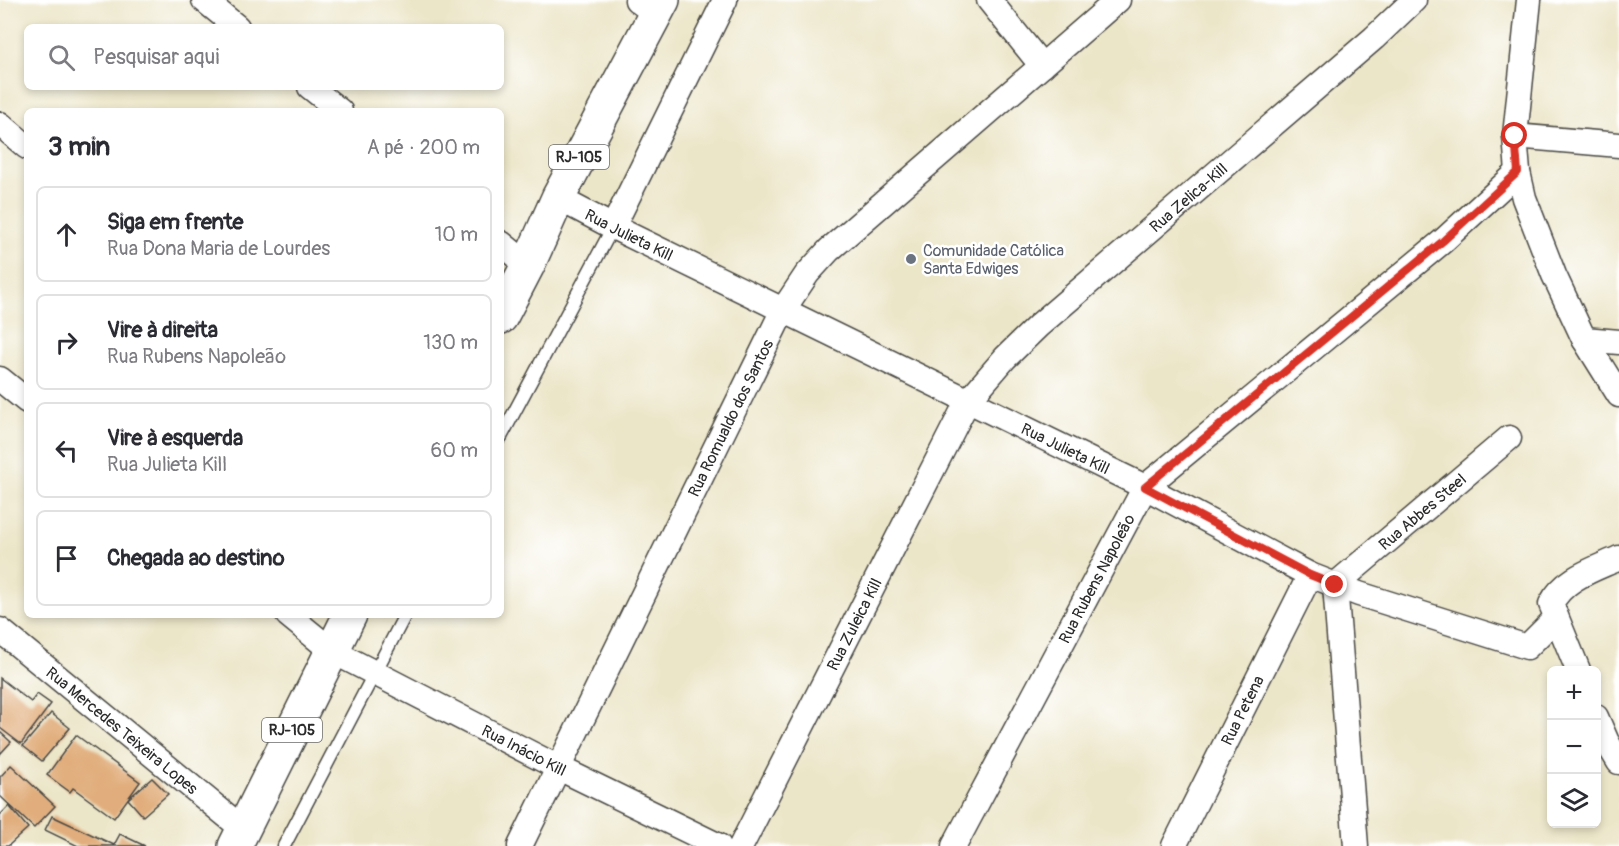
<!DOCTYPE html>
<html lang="pt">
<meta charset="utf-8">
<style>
body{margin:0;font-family:Pangolin,sans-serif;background:#f2f2f3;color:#2b2b33}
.controls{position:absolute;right:18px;bottom:18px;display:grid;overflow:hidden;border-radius:9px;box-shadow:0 3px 9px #0003}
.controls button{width:54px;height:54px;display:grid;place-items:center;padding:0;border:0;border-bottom:2px solid #e1e1e2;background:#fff;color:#2b2b33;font:30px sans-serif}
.stop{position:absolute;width:18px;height:18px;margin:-14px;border:4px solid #d93025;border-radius:50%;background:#fff}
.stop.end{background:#d93025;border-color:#fff;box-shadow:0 2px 6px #0008}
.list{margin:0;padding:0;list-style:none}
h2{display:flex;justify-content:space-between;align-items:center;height:78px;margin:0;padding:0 24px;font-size:26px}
h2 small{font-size:20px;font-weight:400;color:#7c7c81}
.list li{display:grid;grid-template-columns:39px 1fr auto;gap:18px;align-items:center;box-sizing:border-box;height:96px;margin:0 12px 12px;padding:0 12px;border:2px solid #e1e1e2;border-radius:9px}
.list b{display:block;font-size:22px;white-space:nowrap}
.list p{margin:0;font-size:20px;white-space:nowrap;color:#7c7c81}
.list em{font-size:20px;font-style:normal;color:#7c7c81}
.icon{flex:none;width:33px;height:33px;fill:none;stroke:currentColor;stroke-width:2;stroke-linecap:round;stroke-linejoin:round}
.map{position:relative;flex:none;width:1619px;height:846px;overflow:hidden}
.search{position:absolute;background:#fff;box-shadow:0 3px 9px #0003;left:24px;top:24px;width:480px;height:66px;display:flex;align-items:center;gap:15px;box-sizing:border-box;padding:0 21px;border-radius:9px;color:#7c7c81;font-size:22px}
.panel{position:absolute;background:#fff;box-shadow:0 3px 9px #0003;left:24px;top:108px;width:480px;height:510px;border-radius:9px}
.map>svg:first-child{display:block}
.building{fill:#e1ad7b}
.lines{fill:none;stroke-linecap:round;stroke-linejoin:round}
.service-casing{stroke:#484743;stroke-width:15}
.minor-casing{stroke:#484743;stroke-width:27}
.primary-casing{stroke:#484743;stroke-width:36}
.service{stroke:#fff;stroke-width:12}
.minor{stroke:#fff;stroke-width:24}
.primary{stroke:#fff;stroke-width:33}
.route{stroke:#d93025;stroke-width:8}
.worship-dot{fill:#6b7280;stroke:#fff;stroke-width:2}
.labels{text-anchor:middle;stroke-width:5;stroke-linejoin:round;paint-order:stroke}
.shield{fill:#fff;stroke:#6b6b6b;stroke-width:1.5}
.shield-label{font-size:15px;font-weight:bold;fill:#2b2b2b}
.street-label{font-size:16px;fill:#2b2b2b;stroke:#fff}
.worship-label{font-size:16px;fill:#5b616d;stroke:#fff;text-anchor:start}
</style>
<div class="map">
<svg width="1619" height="846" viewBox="0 0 1619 846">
<rect width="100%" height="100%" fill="#fff"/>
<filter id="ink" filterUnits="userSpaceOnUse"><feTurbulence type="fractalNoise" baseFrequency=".0167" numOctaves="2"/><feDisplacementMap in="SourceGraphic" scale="12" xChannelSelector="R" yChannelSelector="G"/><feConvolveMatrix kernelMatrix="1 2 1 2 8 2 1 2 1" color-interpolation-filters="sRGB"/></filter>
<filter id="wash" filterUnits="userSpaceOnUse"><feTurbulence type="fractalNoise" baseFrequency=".008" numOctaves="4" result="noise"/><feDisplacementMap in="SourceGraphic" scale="24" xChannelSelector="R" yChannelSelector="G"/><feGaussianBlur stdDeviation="1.35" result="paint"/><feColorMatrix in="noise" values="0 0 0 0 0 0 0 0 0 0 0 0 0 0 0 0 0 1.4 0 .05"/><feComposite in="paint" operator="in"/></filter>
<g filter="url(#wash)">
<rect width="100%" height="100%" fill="#ece6c9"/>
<g id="blocks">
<path class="building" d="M0,678L31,702L37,694L51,704L21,744L0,728Z
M51,713L70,728L42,761L23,746Z
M0,732L11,742L0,754Z
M76,735L140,782L114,818L73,788L70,792L47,775Z
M11,765L55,806L34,828L0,796V777Z
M152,778L168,794L143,816L128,799Z
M9,806L28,828L8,846H0V815Z
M52,816L114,845L120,834L145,846H78L45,830Z"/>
</g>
</g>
<g filter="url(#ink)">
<use href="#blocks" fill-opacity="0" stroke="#484743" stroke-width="1.5"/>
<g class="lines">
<defs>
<path id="service" d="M501,437L613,227
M284,846L405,615"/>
<g id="minor">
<path d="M204,0L237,27"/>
<path d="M637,0L656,14"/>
<path d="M989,0L1042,66"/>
<path d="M1529,0L1515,136L1518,172L1524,198L1554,275L1584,339L1619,395"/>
<path d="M310,87L340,111"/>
<path d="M0,124L27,147"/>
<path d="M1515,136L1619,145"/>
<path id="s1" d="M558,198L613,227L1145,487L1310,575L1359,594L1527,647L1556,618"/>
<path d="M613,227L725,0"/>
<path d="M501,243L528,265"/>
<path d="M1584,339L1619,342"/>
<path d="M0,379L27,401"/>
<path d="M1335,585L1356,846"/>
<path id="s2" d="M1335,585L1509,438"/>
<path id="s3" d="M288,615L332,651L559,768L719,846"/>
<path id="s4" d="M0,630L243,829"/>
<path d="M1578,670L1551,604C1564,578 1593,570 1619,558"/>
<path d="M1596,717L1607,742L1619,762"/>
<path id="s5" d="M520,846L783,310L807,274L829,250L1118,0"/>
<path id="s6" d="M741,846L967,402L1005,358L1038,326L1374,38L1414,0"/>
<path id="s7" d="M954,846L1145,487L1443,241L1518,172"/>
<path id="s8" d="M1174,846L1310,575"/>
</g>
<path id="primary" d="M501,317L528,265L558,198L663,0
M235,846L350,615"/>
</defs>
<use href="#service" class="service-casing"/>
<use href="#minor" class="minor-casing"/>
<use href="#primary" class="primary-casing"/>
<use href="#service" class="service"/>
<use href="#minor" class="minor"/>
<use href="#primary" class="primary"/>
</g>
</g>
<g class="lines" filter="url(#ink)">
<path class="route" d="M1335,585L1310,575L1145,487L1443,241L1518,172L1515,136"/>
</g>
<circle class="worship-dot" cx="911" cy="259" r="6"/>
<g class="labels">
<g class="shield">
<rect x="549" y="145" width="60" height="24" rx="4.5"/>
<rect x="262" y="718" width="60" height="24" rx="4.5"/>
</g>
<g class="shield-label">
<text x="579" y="162">RJ-105</text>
<text x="292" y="735">RJ-105</text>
</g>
<g class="street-label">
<text dy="6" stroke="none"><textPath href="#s6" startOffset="800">Rua Zelica-Kill</textPath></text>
<text dy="6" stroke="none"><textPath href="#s1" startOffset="80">Rua Julieta Kill</textPath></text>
<text dy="6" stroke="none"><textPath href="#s5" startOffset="477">Rua Romualdo dos Santos</textPath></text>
<text dy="6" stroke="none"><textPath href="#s1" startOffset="566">Rua Julieta Kill</textPath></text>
<text dy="6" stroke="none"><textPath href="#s2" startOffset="114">Rua Abbes Steel</textPath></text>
<text dy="6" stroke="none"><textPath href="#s7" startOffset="303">Rua Rubens Napoleão</textPath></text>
<text dy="6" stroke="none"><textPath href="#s6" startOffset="249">Rua Zuleica Kill</textPath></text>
<text dy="6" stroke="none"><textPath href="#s8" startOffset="152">Rua Petena</textPath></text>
<text dy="6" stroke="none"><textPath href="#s4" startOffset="158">Rua Mercedes Teixeira Lopes</textPath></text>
<text dy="6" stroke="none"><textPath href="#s3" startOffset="273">Rua Inácio Kill</textPath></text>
</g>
<g class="worship-label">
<text x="923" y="256">Comunidade Católica<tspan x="923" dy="18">Santa Edwiges</tspan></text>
</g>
</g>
</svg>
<div class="controls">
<button>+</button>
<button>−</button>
<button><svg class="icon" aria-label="layers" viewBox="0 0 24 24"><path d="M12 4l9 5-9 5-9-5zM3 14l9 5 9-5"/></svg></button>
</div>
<div class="stop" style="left:1515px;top:136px"></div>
<div class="stop end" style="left:1335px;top:585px"></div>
<div class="search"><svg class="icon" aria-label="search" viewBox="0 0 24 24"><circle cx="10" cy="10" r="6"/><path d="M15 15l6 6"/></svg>Pesquisar aqui</div>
<section class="panel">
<h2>3 min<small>A pé · 200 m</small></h2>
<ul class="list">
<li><svg class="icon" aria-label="ahead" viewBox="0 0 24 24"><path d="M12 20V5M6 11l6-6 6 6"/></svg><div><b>Siga em frente</b><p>Rua Dona Maria de Lourdes</p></div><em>10 m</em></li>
<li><svg class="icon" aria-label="right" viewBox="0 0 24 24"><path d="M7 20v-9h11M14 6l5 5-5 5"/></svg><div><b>Vire à direita</b><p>Rua Rubens Napoleão</p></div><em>130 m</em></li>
<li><svg class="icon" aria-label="left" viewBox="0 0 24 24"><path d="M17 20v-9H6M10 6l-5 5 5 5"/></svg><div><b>Vire à esquerda</b><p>Rua Julieta Kill</p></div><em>60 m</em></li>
<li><svg class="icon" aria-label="arrive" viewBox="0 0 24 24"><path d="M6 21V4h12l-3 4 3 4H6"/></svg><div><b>Chegada ao destino</b></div></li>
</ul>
</section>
</div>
